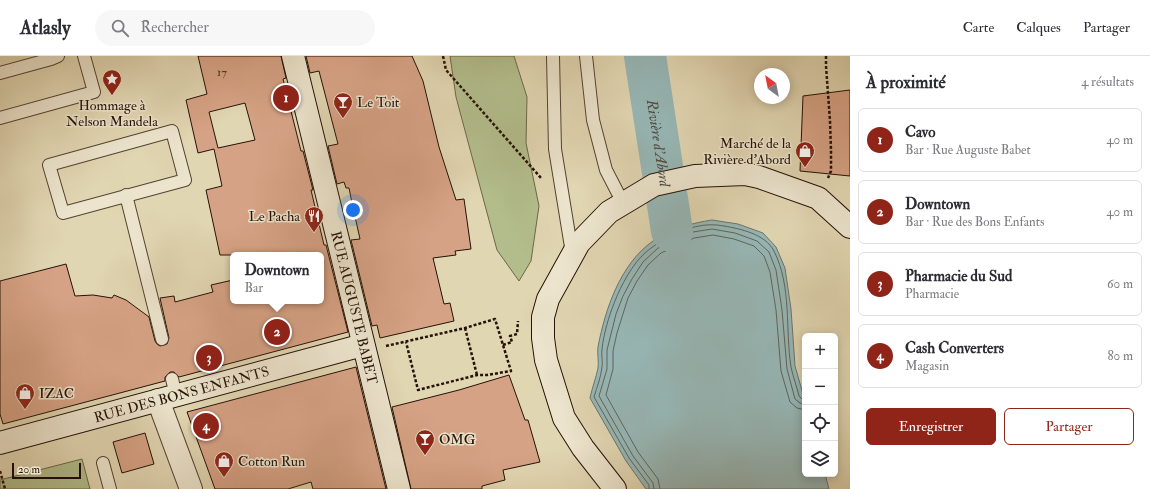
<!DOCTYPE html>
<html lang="fr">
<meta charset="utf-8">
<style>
body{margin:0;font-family:"IM FELL Double Pica",serif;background:#f7f7f7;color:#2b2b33}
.controls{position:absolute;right:12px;bottom:12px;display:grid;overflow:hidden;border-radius:6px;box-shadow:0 2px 10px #0003}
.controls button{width:36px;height:36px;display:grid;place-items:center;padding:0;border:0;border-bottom:1px solid #e1e1e2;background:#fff;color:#2b2b33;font:20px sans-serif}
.compass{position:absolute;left:754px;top:12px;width:36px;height:36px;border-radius:50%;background:#fff;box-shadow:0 2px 10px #0003;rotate:328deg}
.scale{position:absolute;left:12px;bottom:10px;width:69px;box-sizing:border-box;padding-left:4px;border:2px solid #251106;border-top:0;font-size:11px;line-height:14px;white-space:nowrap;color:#251106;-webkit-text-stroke:3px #ece4cd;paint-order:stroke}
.you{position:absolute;left:353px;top:154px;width:14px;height:14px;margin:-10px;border:3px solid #fff;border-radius:50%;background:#1a73e8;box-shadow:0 0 0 6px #1a73e833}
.badge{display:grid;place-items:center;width:26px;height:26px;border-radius:50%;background:#8f2418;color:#fff;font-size:13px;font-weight:700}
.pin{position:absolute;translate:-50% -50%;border:2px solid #fff;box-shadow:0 1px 4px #0006}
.popup{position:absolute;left:230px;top:196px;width:94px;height:52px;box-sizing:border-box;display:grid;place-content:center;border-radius:6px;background:#fff;filter:drop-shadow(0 1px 3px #0005);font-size:13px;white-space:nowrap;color:#7c7c81}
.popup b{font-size:15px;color:#2b2b33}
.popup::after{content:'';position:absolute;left:50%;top:100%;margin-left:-8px;border:8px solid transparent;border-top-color:#fff}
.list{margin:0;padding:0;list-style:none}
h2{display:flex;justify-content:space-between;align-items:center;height:52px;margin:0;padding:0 16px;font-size:17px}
h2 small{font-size:13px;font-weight:400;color:#7c7c81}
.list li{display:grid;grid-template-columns:26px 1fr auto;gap:12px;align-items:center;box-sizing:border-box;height:64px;margin:0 8px 8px;padding:0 8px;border:1px solid #e1e1e2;border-radius:6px}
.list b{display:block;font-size:15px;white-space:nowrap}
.list p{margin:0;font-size:13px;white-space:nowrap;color:#7c7c81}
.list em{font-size:13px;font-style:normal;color:#7c7c81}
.actions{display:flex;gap:8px;padding:12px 16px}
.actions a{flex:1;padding:9px 0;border:1px solid #8f2418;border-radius:6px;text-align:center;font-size:14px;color:#8f2418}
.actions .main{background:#8f2418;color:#fff}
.icon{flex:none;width:22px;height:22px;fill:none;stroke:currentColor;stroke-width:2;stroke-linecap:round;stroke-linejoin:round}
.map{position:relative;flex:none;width:850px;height:433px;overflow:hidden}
header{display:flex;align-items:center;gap:24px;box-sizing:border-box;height:56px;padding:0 20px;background:#fff;border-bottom:1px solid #e1e1e2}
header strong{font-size:19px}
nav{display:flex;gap:22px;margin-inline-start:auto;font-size:14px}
.search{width:280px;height:36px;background:#f7f7f7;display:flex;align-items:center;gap:10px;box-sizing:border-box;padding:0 14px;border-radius:22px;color:#7c7c81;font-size:15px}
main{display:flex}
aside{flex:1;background:#fff}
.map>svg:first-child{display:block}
.green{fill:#b3bd8c;stroke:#6c6749}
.water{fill:#97b7b6;stroke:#697570}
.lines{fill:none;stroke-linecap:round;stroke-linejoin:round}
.shore{stroke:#5e645e;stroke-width:1}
.river{stroke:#97b7b6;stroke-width:42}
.building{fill:#d6a285;stroke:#251106;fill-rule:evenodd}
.lane-casing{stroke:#544231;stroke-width:14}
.street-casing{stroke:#544231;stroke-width:24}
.secondary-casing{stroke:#251106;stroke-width:24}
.path{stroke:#251106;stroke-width:2.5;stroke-dasharray:3 2;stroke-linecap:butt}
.lane{stroke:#ece4cd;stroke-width:12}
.street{stroke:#ece4cd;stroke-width:22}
.secondary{stroke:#ece4cd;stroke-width:22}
.labels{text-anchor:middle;stroke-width:3;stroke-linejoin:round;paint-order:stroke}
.number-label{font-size:12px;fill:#513526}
.poi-label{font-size:14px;fill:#251106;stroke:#ece4cd;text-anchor:start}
.street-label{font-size:14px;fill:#251106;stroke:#ece4cd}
.water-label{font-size:15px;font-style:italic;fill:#4d4b44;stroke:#ece4cd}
</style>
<header>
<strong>Atlasly</strong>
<div class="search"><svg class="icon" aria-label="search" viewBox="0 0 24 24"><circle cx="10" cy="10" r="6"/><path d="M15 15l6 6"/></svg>Rechercher</div>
<nav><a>Carte</a><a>Calques</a><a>Partager</a></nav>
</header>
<main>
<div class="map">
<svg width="850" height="433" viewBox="0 0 850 433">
<rect width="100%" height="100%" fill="#e1d6b2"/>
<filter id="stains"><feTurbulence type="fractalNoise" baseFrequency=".005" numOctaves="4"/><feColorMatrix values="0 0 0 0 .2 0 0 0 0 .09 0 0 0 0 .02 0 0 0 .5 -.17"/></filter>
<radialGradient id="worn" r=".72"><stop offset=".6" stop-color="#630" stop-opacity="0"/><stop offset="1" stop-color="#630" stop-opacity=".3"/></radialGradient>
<path class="green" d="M450,0H514L527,41L526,87L539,150L531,205L519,225L497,194L456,41Z
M82,403L90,433H0V424Z"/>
<path class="water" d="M712,164L738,168L763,177L776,191L785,212L791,253L795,310L805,345V418H825L829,433H646L626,405L590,342C592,332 596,322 598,312C599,305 597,298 598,291C605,254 620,208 653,185C670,173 692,167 712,164Z"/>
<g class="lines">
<path class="shore" d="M649,433V429L629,402L594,341C597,331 601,321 602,311C603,306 601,299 602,293C605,265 621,223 640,202C648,193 658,187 669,181C686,172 705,166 724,170C741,173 765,178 774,195C792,231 785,273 791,311C793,321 797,331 799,340L802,343H805
M654,433L653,427L633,400L599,340L607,313V294L616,258L623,240L632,223L643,206L658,192L676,183L693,176L712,173L735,177L757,185L769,196L776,214L782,254L787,313L795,343L800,347L805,348
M660,433L658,423L638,396L606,339L613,313V295L617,277L628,242L637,225L648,209L661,197L694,182L713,179L734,183L754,190L764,200L770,216L776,254L781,315L790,346L797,352L805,354"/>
<path class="river" id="s1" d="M645,0L672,175"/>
</g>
<path class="building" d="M198,0H281L286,22L283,23L301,95H303L313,134H311L324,189H326L348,276L179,321L174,316H170L165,321V325L3,368L0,358V225L66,208L75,240L93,239L112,242L114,239L126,244L149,261L155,285L157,288L160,290L167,288L169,282L160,242L174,240L175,246L213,236L211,229L233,224V245H321V199H220L206,134L222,130L214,93L198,97L186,44L207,38ZM245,47L255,84L218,92L209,56Z
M306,0H412L423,25L439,91L456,144L464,143L471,193L455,195L456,199L433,202L444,248L450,247L454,265L380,282L377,269L372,270L351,184L360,183L352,147L349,132H346L344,126L337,128L328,90L338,88L319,15L310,17Z
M850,34V120L800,115L803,40Z
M356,311L386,433H313L311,426L288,433H215L187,356Z
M509,319L525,364H528L540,406L503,414L505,424L482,430V433H411L392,351L459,334Z
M145,377L154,408L122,417L113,386Z"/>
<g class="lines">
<defs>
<path id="lane" d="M553,0L555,93L572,197
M586,0L593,64L606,114L623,147
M0,17L51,3L58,0
M0,62L94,36L84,0
M172,75L185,124L63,157L49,109Z
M126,139L162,283
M172,323L176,339
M103,407L110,433"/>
<path id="street" d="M158,344L191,433"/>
<g id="secondary">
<path id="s2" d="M293,0L399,433"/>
<path id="s3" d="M0,387L363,289"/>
<path d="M615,433L583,392L564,362L546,304L543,282V261L548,243L579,187L609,156L654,129L695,120L745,118L759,121L818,142L850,171"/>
</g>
</defs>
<use href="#lane" class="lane-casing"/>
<use href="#street" class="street-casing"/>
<use href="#secondary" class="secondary-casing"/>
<path class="path" d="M443,0L446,14L541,122
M826,0V10L830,65L831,94V115L828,122
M465,272L477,319
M503,289L512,286L510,280L517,278L518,265
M386,290L465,272L495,263L511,315L487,319H477L418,334L406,286
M0,415L5,433"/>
<use href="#lane" class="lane"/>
<use href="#street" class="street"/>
<use href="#secondary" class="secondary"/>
</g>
<defs>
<symbol id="sight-pin" viewBox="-11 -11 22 30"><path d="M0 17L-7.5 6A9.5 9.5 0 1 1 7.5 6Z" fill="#8f2418" stroke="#ece4cd"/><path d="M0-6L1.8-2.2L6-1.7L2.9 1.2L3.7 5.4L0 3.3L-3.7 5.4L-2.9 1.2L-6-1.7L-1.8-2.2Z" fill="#fff"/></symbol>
<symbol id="bar-pin" viewBox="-11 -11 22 30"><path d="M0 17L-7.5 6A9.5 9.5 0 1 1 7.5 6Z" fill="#8f2418" stroke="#ece4cd"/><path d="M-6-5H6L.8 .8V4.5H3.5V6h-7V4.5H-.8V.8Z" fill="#fff"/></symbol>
<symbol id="shop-pin" viewBox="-11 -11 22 30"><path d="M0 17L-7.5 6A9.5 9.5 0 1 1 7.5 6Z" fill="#8f2418" stroke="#ece4cd"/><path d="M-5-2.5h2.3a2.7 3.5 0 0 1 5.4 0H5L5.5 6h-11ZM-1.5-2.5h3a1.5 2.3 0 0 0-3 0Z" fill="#fff"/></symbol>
<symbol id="restaurant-pin" viewBox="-11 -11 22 30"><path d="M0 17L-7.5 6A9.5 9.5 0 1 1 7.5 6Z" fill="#8f2418" stroke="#ece4cd"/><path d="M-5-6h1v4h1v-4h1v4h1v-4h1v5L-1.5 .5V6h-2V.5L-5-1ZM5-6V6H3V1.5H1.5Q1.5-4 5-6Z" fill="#fff"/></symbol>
</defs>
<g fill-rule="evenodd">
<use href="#sight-pin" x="101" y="12" width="22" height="30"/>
<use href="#bar-pin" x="332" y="35" width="22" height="30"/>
<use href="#shop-pin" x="794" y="84" width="22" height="30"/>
<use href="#restaurant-pin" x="303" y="149" width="22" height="30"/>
<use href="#shop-pin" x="14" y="326" width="22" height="30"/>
<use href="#bar-pin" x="414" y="372" width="22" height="30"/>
<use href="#shop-pin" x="213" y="394" width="22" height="30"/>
</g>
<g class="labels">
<g class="number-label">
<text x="222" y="20">17</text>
</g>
<g class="poi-label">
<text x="357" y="51">Le Toit</text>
<text x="112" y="54" text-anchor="middle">Hommage à<tspan x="112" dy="16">Nelson Mandela</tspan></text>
<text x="791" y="92" text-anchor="end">Marché de la<tspan x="791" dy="16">Rivière d’Abord</tspan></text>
<text x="300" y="165" text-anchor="end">Le Pacha</text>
<text x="39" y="342">IZAC</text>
<text x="439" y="388">OMG</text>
<text x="238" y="410">Cotton Run</text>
</g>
<g class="street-label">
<text dy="5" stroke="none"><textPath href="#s2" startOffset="259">RUE AUGUSTE BABET</textPath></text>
<text dy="5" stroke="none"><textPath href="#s3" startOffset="188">RUE DES BONS ENFANTS</textPath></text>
</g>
<g class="water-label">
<text dy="5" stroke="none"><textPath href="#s1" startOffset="88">Rivière d'Abord</textPath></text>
</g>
</g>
<rect width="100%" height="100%" filter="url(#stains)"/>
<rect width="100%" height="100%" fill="url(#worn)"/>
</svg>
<div class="controls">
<button>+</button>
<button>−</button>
<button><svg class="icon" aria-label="locate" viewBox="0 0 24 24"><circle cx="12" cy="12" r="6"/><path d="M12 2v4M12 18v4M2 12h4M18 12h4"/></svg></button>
<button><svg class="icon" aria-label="layers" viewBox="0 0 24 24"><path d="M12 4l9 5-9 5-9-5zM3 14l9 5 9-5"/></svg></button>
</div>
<svg class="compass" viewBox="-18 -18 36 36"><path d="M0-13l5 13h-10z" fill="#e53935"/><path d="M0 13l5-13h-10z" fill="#7c7c81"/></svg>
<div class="scale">20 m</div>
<div class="you"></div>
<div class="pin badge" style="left:286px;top:42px">1</div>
<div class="pin badge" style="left:277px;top:276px">2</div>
<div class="popup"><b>Downtown</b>Bar</div>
<div class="pin badge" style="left:209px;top:302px">3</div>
<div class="pin badge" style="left:206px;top:370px">4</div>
</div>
<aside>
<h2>À proximité<small>4 résultats</small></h2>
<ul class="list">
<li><span class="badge">1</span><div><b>Cavo</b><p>Bar · Rue Auguste Babet</p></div><em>40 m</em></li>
<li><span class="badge">2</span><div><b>Downtown</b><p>Bar · Rue des Bons Enfants</p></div><em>40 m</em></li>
<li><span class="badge">3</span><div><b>Pharmacie du Sud</b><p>Pharmacie</p></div><em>60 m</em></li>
<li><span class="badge">4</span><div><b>Cash Converters</b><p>Magasin</p></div><em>80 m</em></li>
</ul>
<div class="actions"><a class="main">Enregistrer</a><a>Partager</a></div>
</aside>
</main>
